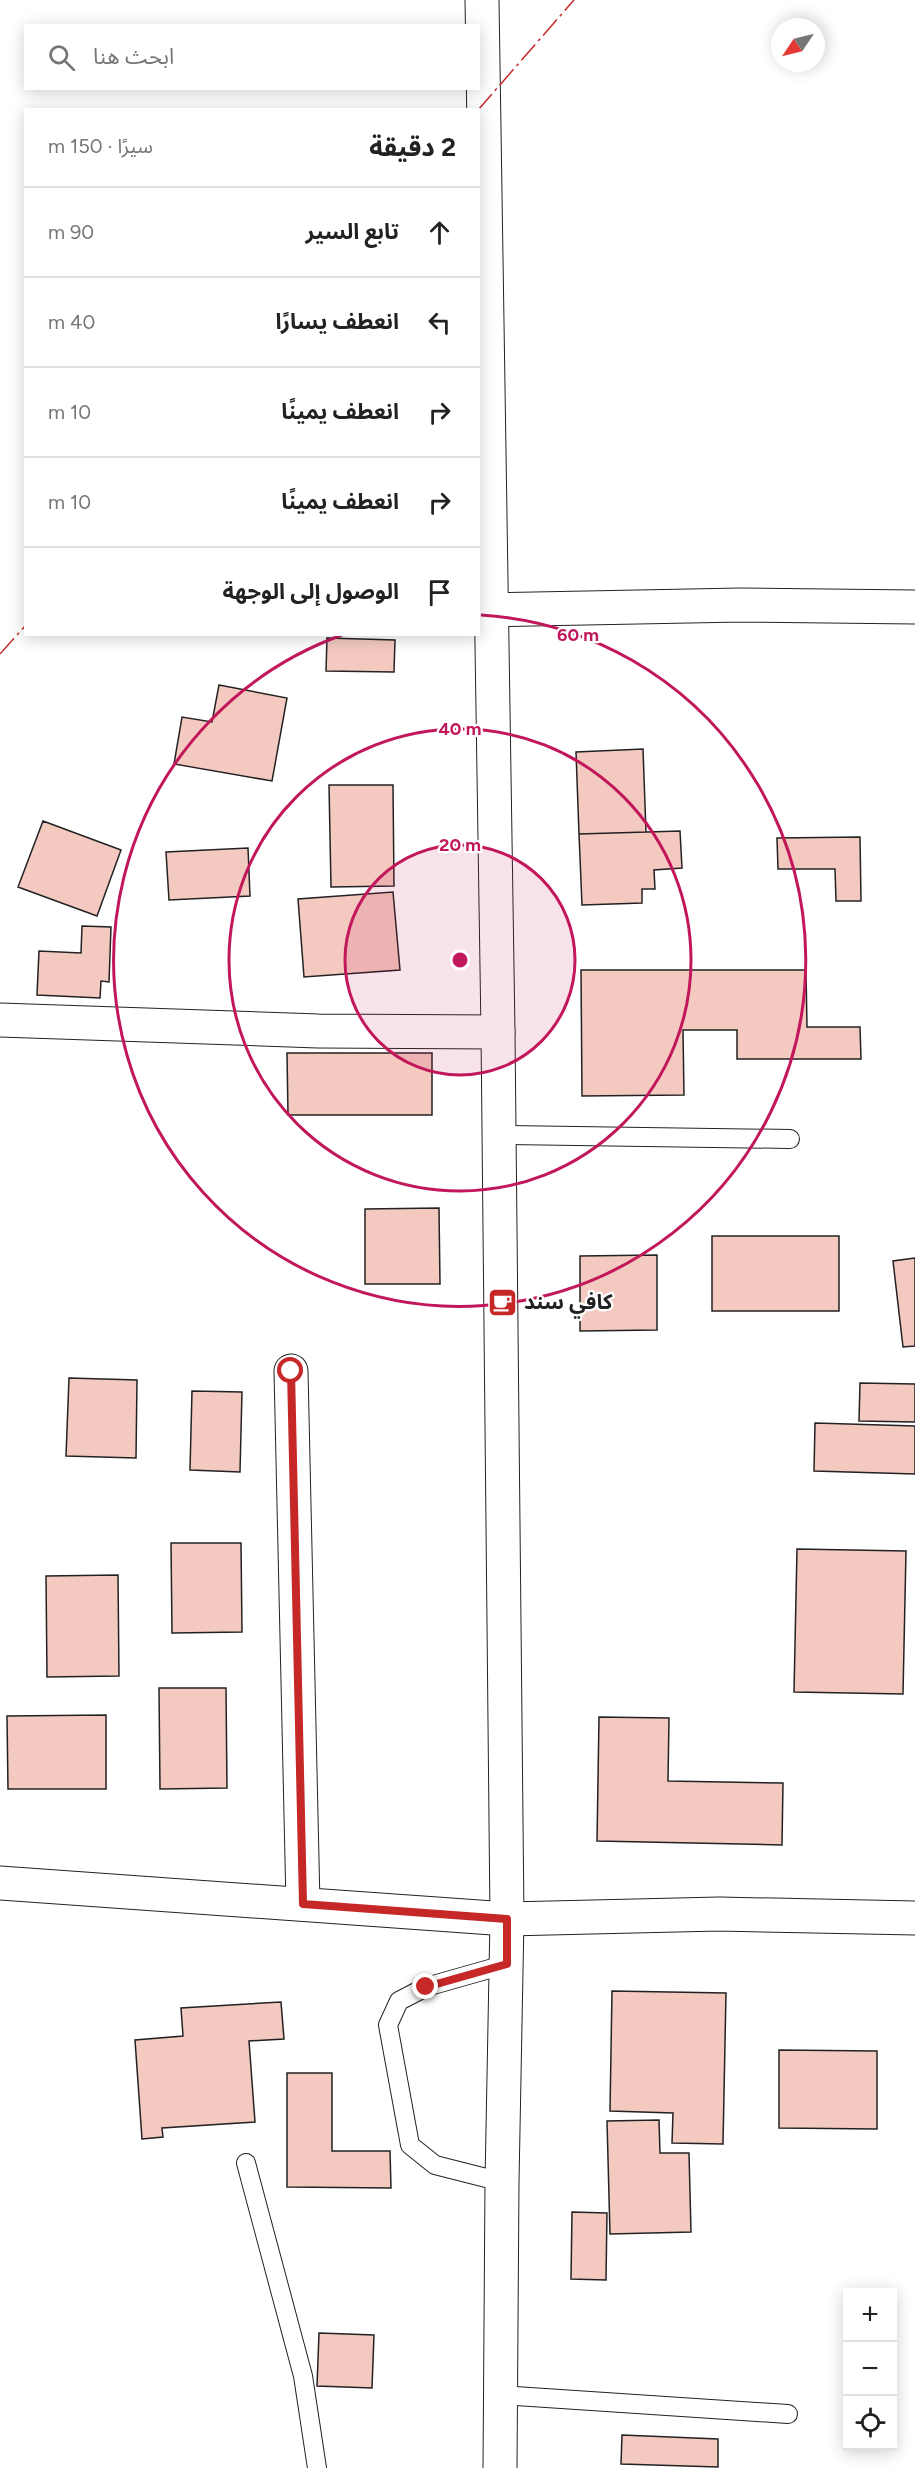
<!DOCTYPE html>
<html lang="ar">
<meta charset="utf-8">
<style>
body{margin:0;font-family:Figtree,"Noto Sans Arabic",sans-serif;background:#f2f2f2;color:#222;direction:rtl}
.controls{position:absolute;right:18px;bottom:18px;display:grid;overflow:hidden;border-radius:0px;box-shadow:0 3px 15px #0003}
.controls button{width:54px;height:54px;display:grid;place-items:center;padding:0;border:0;border-bottom:2px solid #e0e0e0;background:#fff;color:#222;font:30px sans-serif}
.compass{position:absolute;left:771px;top:18px;width:54px;height:54px;border-radius:50%;background:#fff;box-shadow:0 3px 15px #0003;rotate:235deg}
.stop{position:absolute;width:18px;height:18px;margin:-14px;border:4px solid #c62828;border-radius:50%;background:#fff}
.stop.end{background:#c62828;border-color:#fff;box-shadow:0 2px 6px #0008}
.list{margin:0;padding:0;list-style:none}
h2{display:flex;justify-content:space-between;align-items:center;height:78px;margin:0;padding:0 24px;font-size:26px}
h2 small{font-size:20px;font-weight:400;color:#767676}
.list li{display:grid;grid-template-columns:39px 1fr auto;gap:18px;align-items:center;box-sizing:border-box;height:90px;padding:0 24px;border-top:2px solid #e0e0e0}
.list b{display:block;font-size:22px;white-space:nowrap}
.list em{font-size:20px;font-style:normal;color:#767676}
.icon{flex:none;width:33px;height:33px;fill:none;stroke:currentColor;stroke-width:2;stroke-linecap:round;stroke-linejoin:round}
.map{position:relative;flex:none;width:915px;height:2468px;overflow:hidden;direction:ltr}
.search{position:absolute;background:#fff;box-shadow:0 3px 15px #0003;left:24px;top:24px;width:456px;height:66px;display:flex;align-items:center;gap:15px;box-sizing:border-box;padding:0 21px;border-radius:0px;color:#767676;font-size:22px}
.panel{position:absolute;background:#fff;box-shadow:0 3px 15px #0003;left:24px;top:108px;width:456px;height:528px;border-radius:0px;direction:rtl}
.map>svg:first-child{display:block}
.building{fill:#f3c9c0;stroke:#222;stroke-width:1.5}
.lines{fill:none;stroke-linecap:round;stroke-linejoin:round}
.service-casing{stroke:#222;stroke-width:20}
.minor-casing{stroke:#222;stroke-width:35}
.primary-casing{stroke:#222;stroke-width:35}
.service{stroke:#fff;stroke-width:18}
.minor{stroke:#fff;stroke-width:33}
.primary{stroke:#fff;stroke-width:33}
.power{stroke:#c62828;stroke-width:1.5;stroke-dasharray:21 4.5 3 4.5;stroke-linecap:butt}
.route{stroke:#c62828;stroke-width:8}
.ring{fill:none;stroke:#c2185b;stroke-width:3}
.labels{text-anchor:middle;stroke-width:4.5;stroke-linejoin:round;paint-order:stroke}
.poi-label{font-size:21px;font-weight:bold;fill:#222;stroke:#fff;text-anchor:start}
.centre{fill:#c2185b;stroke:#fff;stroke-width:3}
.ring-label{font-size:18px;text-anchor:middle;font-weight:bold;fill:#c2185b;stroke:#fff;stroke-width:4.5;stroke-linejoin:round;paint-order:stroke}
</style>
<div class="map">
<svg width="915" height="2468" viewBox="0 0 915 2468">
<rect width="100%" height="100%" fill="#fff"/>
<path class="building" d="M327,638L395,640L394,672L326,671Z
M219,685L287,698L272,781L174,764L182,717L212,722Z
M643,749L646,832L579,834L576,752Z
M329,785H393L394,886L331,887Z
M43,821L121,850L97,916L18,887Z
M680,831L682,868L654,870L655,889H642V903L582,905L579,834Z
M860,837L861,901H836L835,869H778L777,838Z
M248,848L250,896L169,900L166,852Z
M393,892L400,970L304,977L298,899Z
M82,926L111,927L109,982L101,981L100,998L37,995L39,951L81,953Z
M581,970H806L807,1027H860L861,1059H737V1030H683L684,1095L582,1096Z
M287,1053H432V1115H288Z
M439,1208L440,1284H365V1209Z
M712,1236H839V1311H712Z
M657,1255V1330L580,1331V1256Z
M915,1258V1346L903,1347L893,1261Z
M69,1378L137,1380L136,1458L66,1456Z
M860,1383L915,1384V1422L859,1421Z
M192,1391L242,1392L240,1472L190,1470Z
M815,1423L915,1426V1474L814,1471Z
M171,1543H241L242,1632L172,1633Z
M797,1549L906,1551L903,1694L794,1692Z
M118,1575L119,1676L47,1677L46,1576Z
M159,1688H226L227,1788L160,1789Z
M106,1715V1789H8L7,1716Z
M599,1717L669,1718L668,1781L783,1783L782,1845L597,1841Z
M612,1991L726,1993L723,2144L672,2143L673,2113L610,2111Z
M281,2002L284,2039L249,2041L255,2122L162,2128L163,2137L142,2139L135,2040L183,2036L181,2008Z
M779,2050L877,2051V2129L779,2128Z
M287,2073H332V2151H390L391,2188L287,2187Z
M659,2120L660,2153H689L691,2232L610,2234L607,2121Z
M572,2212L607,2213L606,2280L571,2279Z
M319,2333L374,2335L372,2388L317,2386Z
M622,2435L718,2439V2467L621,2464Z"/>
<g class="lines">
<defs>
<path id="service" d="M499,1135L790,1139
M246,2163L303,2376L317,2468
M502,2182L435,2165L410,2145L388,2025L399,2001L426,1987L507,1964
M500,2395L788,2414"/>
<path id="minor" d="M478,610L741,605L915,607
M0,1020L318,1031L498,1032
M291,1371L303,1904
M0,1883L507,1919L719,1914L915,1918"/>
<path id="primary" d="M482,0L498,1032L507,1919L502,2182L500,2468"/>
</defs>
<use href="#service" class="service-casing"/>
<use href="#minor" class="minor-casing"/>
<use href="#primary" class="primary-casing"/>
<use href="#service" class="service"/>
<use href="#minor" class="minor"/>
<use href="#primary" class="primary"/>
<path class="power" d="M478,110L574,0
M0,654L26,625"/>
</g>
<g class="lines">
<path class="route" d="M291,1371L303,1904L507,1919V1964L426,1987"/>
</g>
<circle cx="460" cy="960" r="115" fill="#c2185b" fill-opacity=".12"/>
<g class="ring">
<circle cx="460" cy="960" r="115"/>
<circle cx="460" cy="960" r="231"/>
<path d="M481 615A346 346 0 1 1 342 635"/>
</g>
<defs>
<symbol id="cafe-square" viewBox="-11 -11 22 22"><rect x="-9" y="-9" width="18" height="18" rx="4" fill="#c62828" stroke="#fff"/><path d="M-5.5-4.5H6V0H3Q3 3.5 0 3.5H-2.5Q-5.5 3.5-5.5 0ZM3-3.2v2h1.7v-2ZM-6 4.5H4V6H-6Z" fill="#fff"/></symbol>
</defs>
<g fill-rule="evenodd">
<use href="#cafe-square" x="486" y="1286" width="33" height="33"/>
</g>
<g class="labels">
<g class="poi-label">
<text x="524" y="1309">كافي سند</text>
</g>
</g>
<circle cx="460" cy="960" r="9" class="centre"/>
<g class="ring-label">
<text x="578" y="641">60 m</text>
<text x="460" y="735">40 m</text>
<text x="460" y="851">20 m</text>
</g>
</svg>
<div class="controls">
<button>+</button>
<button>−</button>
<button><svg class="icon" aria-label="locate" viewBox="0 0 24 24"><circle cx="12" cy="12" r="6"/><path d="M12 2v4M12 18v4M2 12h4M18 12h4"/></svg></button>
</div>
<svg class="compass" viewBox="-18 -18 36 36"><path d="M0-13l5 13h-10z" fill="#e53935"/><path d="M0 13l5-13h-10z" fill="#767676"/></svg>
<div class="stop" style="left:291px;top:1371px"></div>
<div class="stop end" style="left:426px;top:1987px"></div>
<div class="search"><svg class="icon" aria-label="search" viewBox="0 0 24 24"><circle cx="10" cy="10" r="6"/><path d="M15 15l6 6"/></svg>ابحث هنا</div>
<section class="panel">
<h2>2 دقيقة<small>سيرًا · 150 m</small></h2>
<ul class="list">
<li><svg class="icon" aria-label="ahead" viewBox="0 0 24 24"><path d="M12 20V5M6 11l6-6 6 6"/></svg><div><b>تابع السير</b></div><em>90 m</em></li>
<li><svg class="icon" aria-label="left" viewBox="0 0 24 24"><path d="M17 20v-9H6M10 6l-5 5 5 5"/></svg><div><b>انعطف يسارًا</b></div><em>40 m</em></li>
<li><svg class="icon" aria-label="right" viewBox="0 0 24 24"><path d="M7 20v-9h11M14 6l5 5-5 5"/></svg><div><b>انعطف يمينًا</b></div><em>10 m</em></li>
<li><svg class="icon" aria-label="right" viewBox="0 0 24 24"><path d="M7 20v-9h11M14 6l5 5-5 5"/></svg><div><b>انعطف يمينًا</b></div><em>10 m</em></li>
<li><svg class="icon" aria-label="arrive" viewBox="0 0 24 24"><path d="M6 21V4h12l-3 4 3 4H6"/></svg><div><b>الوصول إلى الوجهة</b></div></li>
</ul>
</section>
</div>
